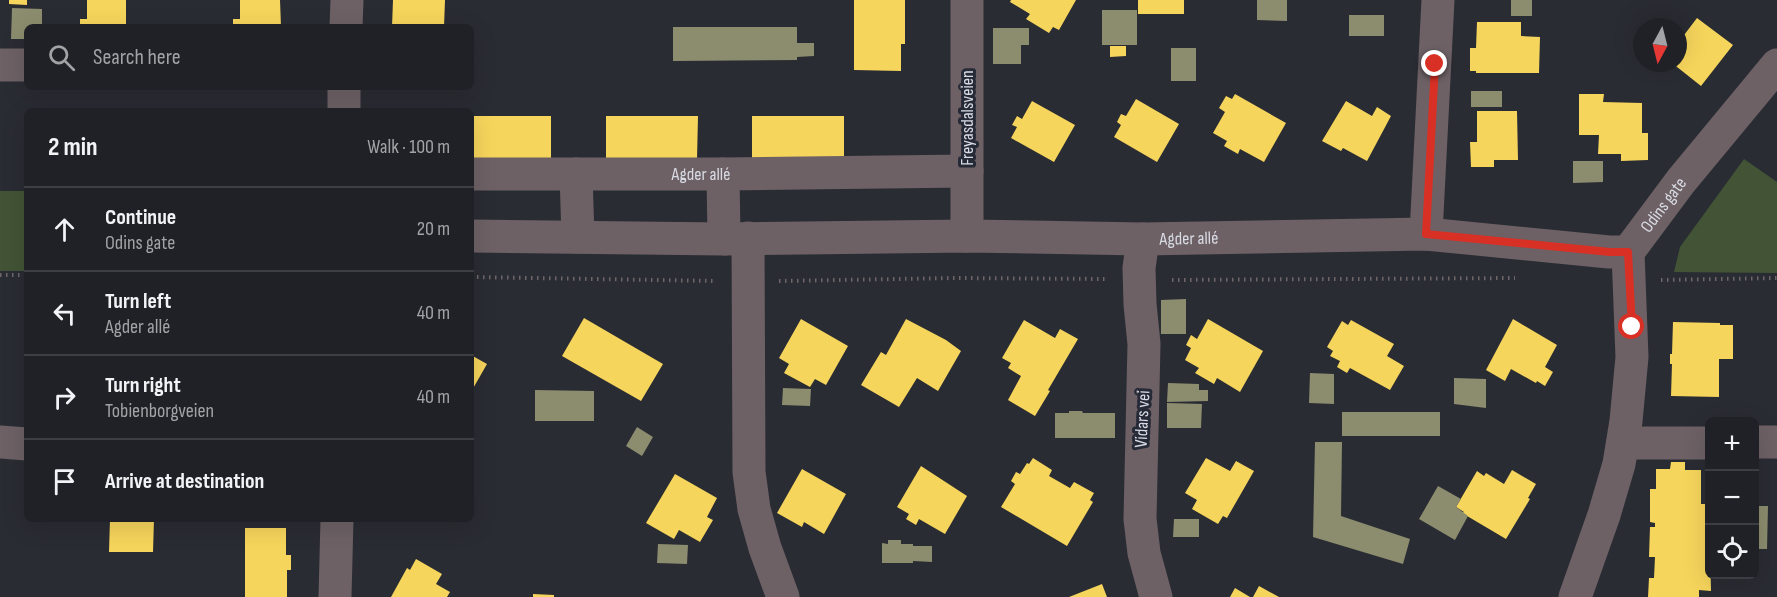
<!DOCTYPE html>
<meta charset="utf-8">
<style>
body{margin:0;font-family:"Sofia Sans Condensed",sans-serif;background:#2d2e32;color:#f1f3f6}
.controls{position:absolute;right:18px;bottom:18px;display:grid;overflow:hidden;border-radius:9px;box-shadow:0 6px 24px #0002}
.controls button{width:54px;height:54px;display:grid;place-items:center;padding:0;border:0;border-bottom:2px solid #3d3e43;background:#202126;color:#f1f3f6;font:30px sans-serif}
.compass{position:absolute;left:1633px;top:18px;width:54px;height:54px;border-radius:50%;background:#202126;box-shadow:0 6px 24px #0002;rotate:187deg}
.stop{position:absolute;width:18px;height:18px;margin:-14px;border:4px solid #d93025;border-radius:50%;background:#fff}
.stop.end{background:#d93025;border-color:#fff;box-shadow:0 2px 6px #0008}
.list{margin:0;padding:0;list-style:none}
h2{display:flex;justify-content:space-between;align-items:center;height:78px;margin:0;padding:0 24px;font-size:26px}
h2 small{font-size:20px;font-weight:400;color:#a2a3a7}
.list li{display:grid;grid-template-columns:39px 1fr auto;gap:18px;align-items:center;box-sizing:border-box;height:84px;padding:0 24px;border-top:2px solid #3d3e43}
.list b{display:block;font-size:22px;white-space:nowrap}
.list p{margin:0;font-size:20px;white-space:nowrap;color:#a2a3a7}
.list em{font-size:20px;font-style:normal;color:#a2a3a7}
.icon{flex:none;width:33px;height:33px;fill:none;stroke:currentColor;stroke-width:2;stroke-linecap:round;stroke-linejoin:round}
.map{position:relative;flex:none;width:1777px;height:597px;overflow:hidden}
.search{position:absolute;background:#202126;box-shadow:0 6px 24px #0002;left:24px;top:24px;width:450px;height:66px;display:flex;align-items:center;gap:15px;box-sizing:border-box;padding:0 21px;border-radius:9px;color:#a2a3a7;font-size:22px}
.panel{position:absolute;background:#202126;box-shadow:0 6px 24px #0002;left:24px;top:108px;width:450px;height:414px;border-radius:9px}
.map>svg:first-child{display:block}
.green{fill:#425435}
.homes{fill:#f6d55c}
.industry{fill:#8c8c6e}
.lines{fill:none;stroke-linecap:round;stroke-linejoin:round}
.path{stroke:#6f666a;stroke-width:4;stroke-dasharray:1.5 4.5;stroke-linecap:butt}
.minor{stroke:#6d6165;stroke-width:33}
.route{stroke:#d93025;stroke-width:8}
.labels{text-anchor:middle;stroke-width:6;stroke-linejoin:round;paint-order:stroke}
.street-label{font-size:18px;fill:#d8dbe4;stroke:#262a37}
</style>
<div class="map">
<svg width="1777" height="597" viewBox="0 0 1777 597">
<rect width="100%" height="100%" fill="#2a2c33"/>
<path class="green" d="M1744,159L1777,182V273L1674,272L1680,247Z
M0,191H27V271H0Z"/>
<path class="homes" d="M9,0H27V5L9,4Z
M87,0H126V27H80V19H87Z
M240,0H280L281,27H233V19H240Z
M393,0H445L444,27H392Z
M854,0H905V44H901V71L854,70Z
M1011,0H1076L1059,30L1053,27L1049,33L1026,19L1030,14L1010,2Z
M1138,0H1184V14H1138Z
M1697,18L1733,45L1701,86L1672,63H1678V43Z
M1477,22H1521V36L1540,37L1539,73H1476V71H1470V48H1476Z
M1110,46H1126V56L1110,57Z
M1235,94L1286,123L1264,162L1240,149L1238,154L1224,146L1227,141L1213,133L1225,112L1219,108L1226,96L1232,99Z
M1579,94H1604L1603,102L1642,103V133H1648V160L1621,161V154H1598L1599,135H1579Z
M1136,99L1179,124L1157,162L1114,137L1121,125L1117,122L1121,114L1126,116Z
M1032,101L1075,125L1054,162L1011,138L1017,127L1012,125L1017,116L1022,119Z
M1346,101L1372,116L1377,107L1391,116L1367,161L1343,148L1341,151L1322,141Z
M1477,111H1517L1518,160H1494V167H1471L1470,142H1477Z
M471,116H551V160H471Z
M606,116H698L697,160H606Z
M752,116H844V161H752Z
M584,318L663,364L641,401L562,356Z
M801,319L848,346L826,385L815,379L810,387L784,373L789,364L779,358Z
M906,319L946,340L961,351L938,391L917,378L899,407L861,385L881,352L886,355Z
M1208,319L1263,351L1240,392L1217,378L1214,384L1195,373L1199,368L1185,360L1191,348L1186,345L1191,335L1197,339Z
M1513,319L1557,345L1545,367L1553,372L1545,386L1537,381L1536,383L1511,369L1505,381L1486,370Z
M1024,320L1055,338L1060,329L1078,339L1048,390L1050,391L1035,416L1008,400L1021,376L1008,368L1011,363L1002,358Z
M1351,320L1394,344L1387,356L1404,366L1390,390L1350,368L1347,373L1337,367L1340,361L1330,356L1333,351L1327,347L1342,321L1348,325Z
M1673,322L1720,323V325H1733V359H1719V397L1671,396L1672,364H1670V354H1672Z
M471,355L487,364L471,392Z
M1033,458L1052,470L1049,476L1070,488L1074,482L1094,493L1090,500L1093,502L1067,546L1001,507L1015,484L1011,481L1016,472L1020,474L1027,463L1029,464Z
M1206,458L1230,471L1236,461L1254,471L1227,518L1223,516L1218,524L1192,509L1197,500L1185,493Z
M1671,462H1685V470H1701V504H1710V527H1707L1706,547H1710L1711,591L1699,590V597H1648L1649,578H1654L1655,557H1649L1650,527H1655V523L1650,522V489H1656V469H1670Z
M921,466L967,496L945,534L919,519L916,525L906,519L909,514L897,507Z
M802,469L846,494L824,534L804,522L802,527L777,513Z
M1512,470L1536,484L1528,498L1530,499L1506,539L1462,513L1464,512L1456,507L1477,471L1484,476L1486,473L1504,484Z
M675,474L717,498L707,517L713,520L700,542L679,530L674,539L646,523Z
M110,519H154L153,552H109Z
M245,528H286V555H291V570H287V597H245Z
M416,559L442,574L436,584L450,592L447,597H391L407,568L410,570Z
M1102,584L1107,597H1069Z
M1259,586L1279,597H1253Z
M1235,588L1250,597H1230Z
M533,594L554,595V597H533Z"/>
<path class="industry" d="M1257,0H1287V21L1257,20Z
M1511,0H1532V16H1511Z
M12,8L42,9V27H27V39H11Z
M1102,10H1137V45H1102Z
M1349,15H1384V36H1349Z
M673,27H797V43H814V56L797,57V60L673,61Z
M993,28H1029V45H1021V64H993Z
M1171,48H1196V81H1171Z
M1471,91H1502V107H1471Z
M1573,161H1603V182L1573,183Z
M1186,299V334H1161V300Z
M1310,373L1334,374V404L1309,403Z
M1454,378L1486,379V408L1454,404Z
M1168,383L1199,384V390H1208V401L1167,402Z
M783,388L811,389L810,406L782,405Z
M535,390L594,391V421H535Z
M1167,403L1202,404L1201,428H1167Z
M1069,411H1082L1083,413H1115V438H1055V413H1069Z
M1342,412H1440V436H1342Z
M637,427L653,437L642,456L626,446Z
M1315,442H1342L1341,516L1410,539L1403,564L1313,537Z
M1438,486L1461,499L1456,507L1468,516L1455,540L1419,519Z
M1755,506H1768L1767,549H1755Z
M1174,519H1199V537H1173Z
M888,540H901V544H913V546H932V562L913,561V563H882V543L888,544Z
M658,544L688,545L687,564L657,563Z"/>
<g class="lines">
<path class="path" d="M0,275H27
M471,277L717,281
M1172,280L1515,278
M1661,280L1777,278
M779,281L955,278L1107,279"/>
<g class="minor">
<path d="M346,27L347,0"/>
<path d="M0,65H27"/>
<path d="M344,111V87"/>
<path id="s1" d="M471,174H723L967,171"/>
<path d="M576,174L578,237"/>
<path d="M723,174L724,239"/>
<path d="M1426,234L1438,0"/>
<path id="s2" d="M471,236L724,239L967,236L1143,239L1426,234L1609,252H1628"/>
<path d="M967,236V0"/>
<path d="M748,238L749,472L754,509L765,548L783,597"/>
<path d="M1143,239L1139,268L1140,304L1144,344L1140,519L1144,553L1156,597"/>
<path d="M0,442L27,444"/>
<path d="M1754,442H1777"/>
<path d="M1623,443H1710"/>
<path d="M335,597L337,519"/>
<path id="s3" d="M1575,597L1604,515L1619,464L1626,421L1632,357L1628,252L1681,181L1777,65"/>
</g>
</g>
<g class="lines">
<path class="route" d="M1435,64L1426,234L1610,252H1628L1632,327"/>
</g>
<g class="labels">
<g class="street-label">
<text transform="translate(967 118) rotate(-90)" y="6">Freyasdalsveien</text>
<text dy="6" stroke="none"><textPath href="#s1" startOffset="230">Agder allé</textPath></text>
<text dy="6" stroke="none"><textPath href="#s3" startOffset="412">Odins gate</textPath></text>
<text dy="6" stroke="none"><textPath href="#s2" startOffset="718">Agder allé</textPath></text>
<text transform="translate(1142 419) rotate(-87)" y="6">Vidars vei</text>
</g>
</g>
</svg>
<div class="controls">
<button>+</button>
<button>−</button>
<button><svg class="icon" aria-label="locate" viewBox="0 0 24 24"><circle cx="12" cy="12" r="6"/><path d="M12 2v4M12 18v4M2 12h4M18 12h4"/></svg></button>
</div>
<svg class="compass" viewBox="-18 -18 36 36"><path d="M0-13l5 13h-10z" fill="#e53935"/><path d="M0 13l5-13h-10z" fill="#a2a3a7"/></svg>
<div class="stop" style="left:1632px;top:327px"></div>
<div class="stop end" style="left:1435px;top:64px"></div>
<div class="search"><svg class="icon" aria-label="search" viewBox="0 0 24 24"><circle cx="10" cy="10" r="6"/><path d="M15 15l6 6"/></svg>Search here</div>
<section class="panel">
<h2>2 min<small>Walk · 100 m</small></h2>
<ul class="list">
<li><svg class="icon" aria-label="ahead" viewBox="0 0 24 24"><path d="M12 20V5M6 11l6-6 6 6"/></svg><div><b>Continue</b><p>Odins gate</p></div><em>20 m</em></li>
<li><svg class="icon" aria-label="left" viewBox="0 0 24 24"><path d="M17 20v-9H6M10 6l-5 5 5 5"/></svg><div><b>Turn left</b><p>Agder allé</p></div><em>40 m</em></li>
<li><svg class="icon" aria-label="right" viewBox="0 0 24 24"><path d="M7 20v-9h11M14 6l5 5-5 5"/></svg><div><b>Turn right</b><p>Tobienborgveien</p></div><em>40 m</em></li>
<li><svg class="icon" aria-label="arrive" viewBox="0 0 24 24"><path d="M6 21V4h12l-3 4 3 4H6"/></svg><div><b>Arrive at destination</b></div></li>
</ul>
</section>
</div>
